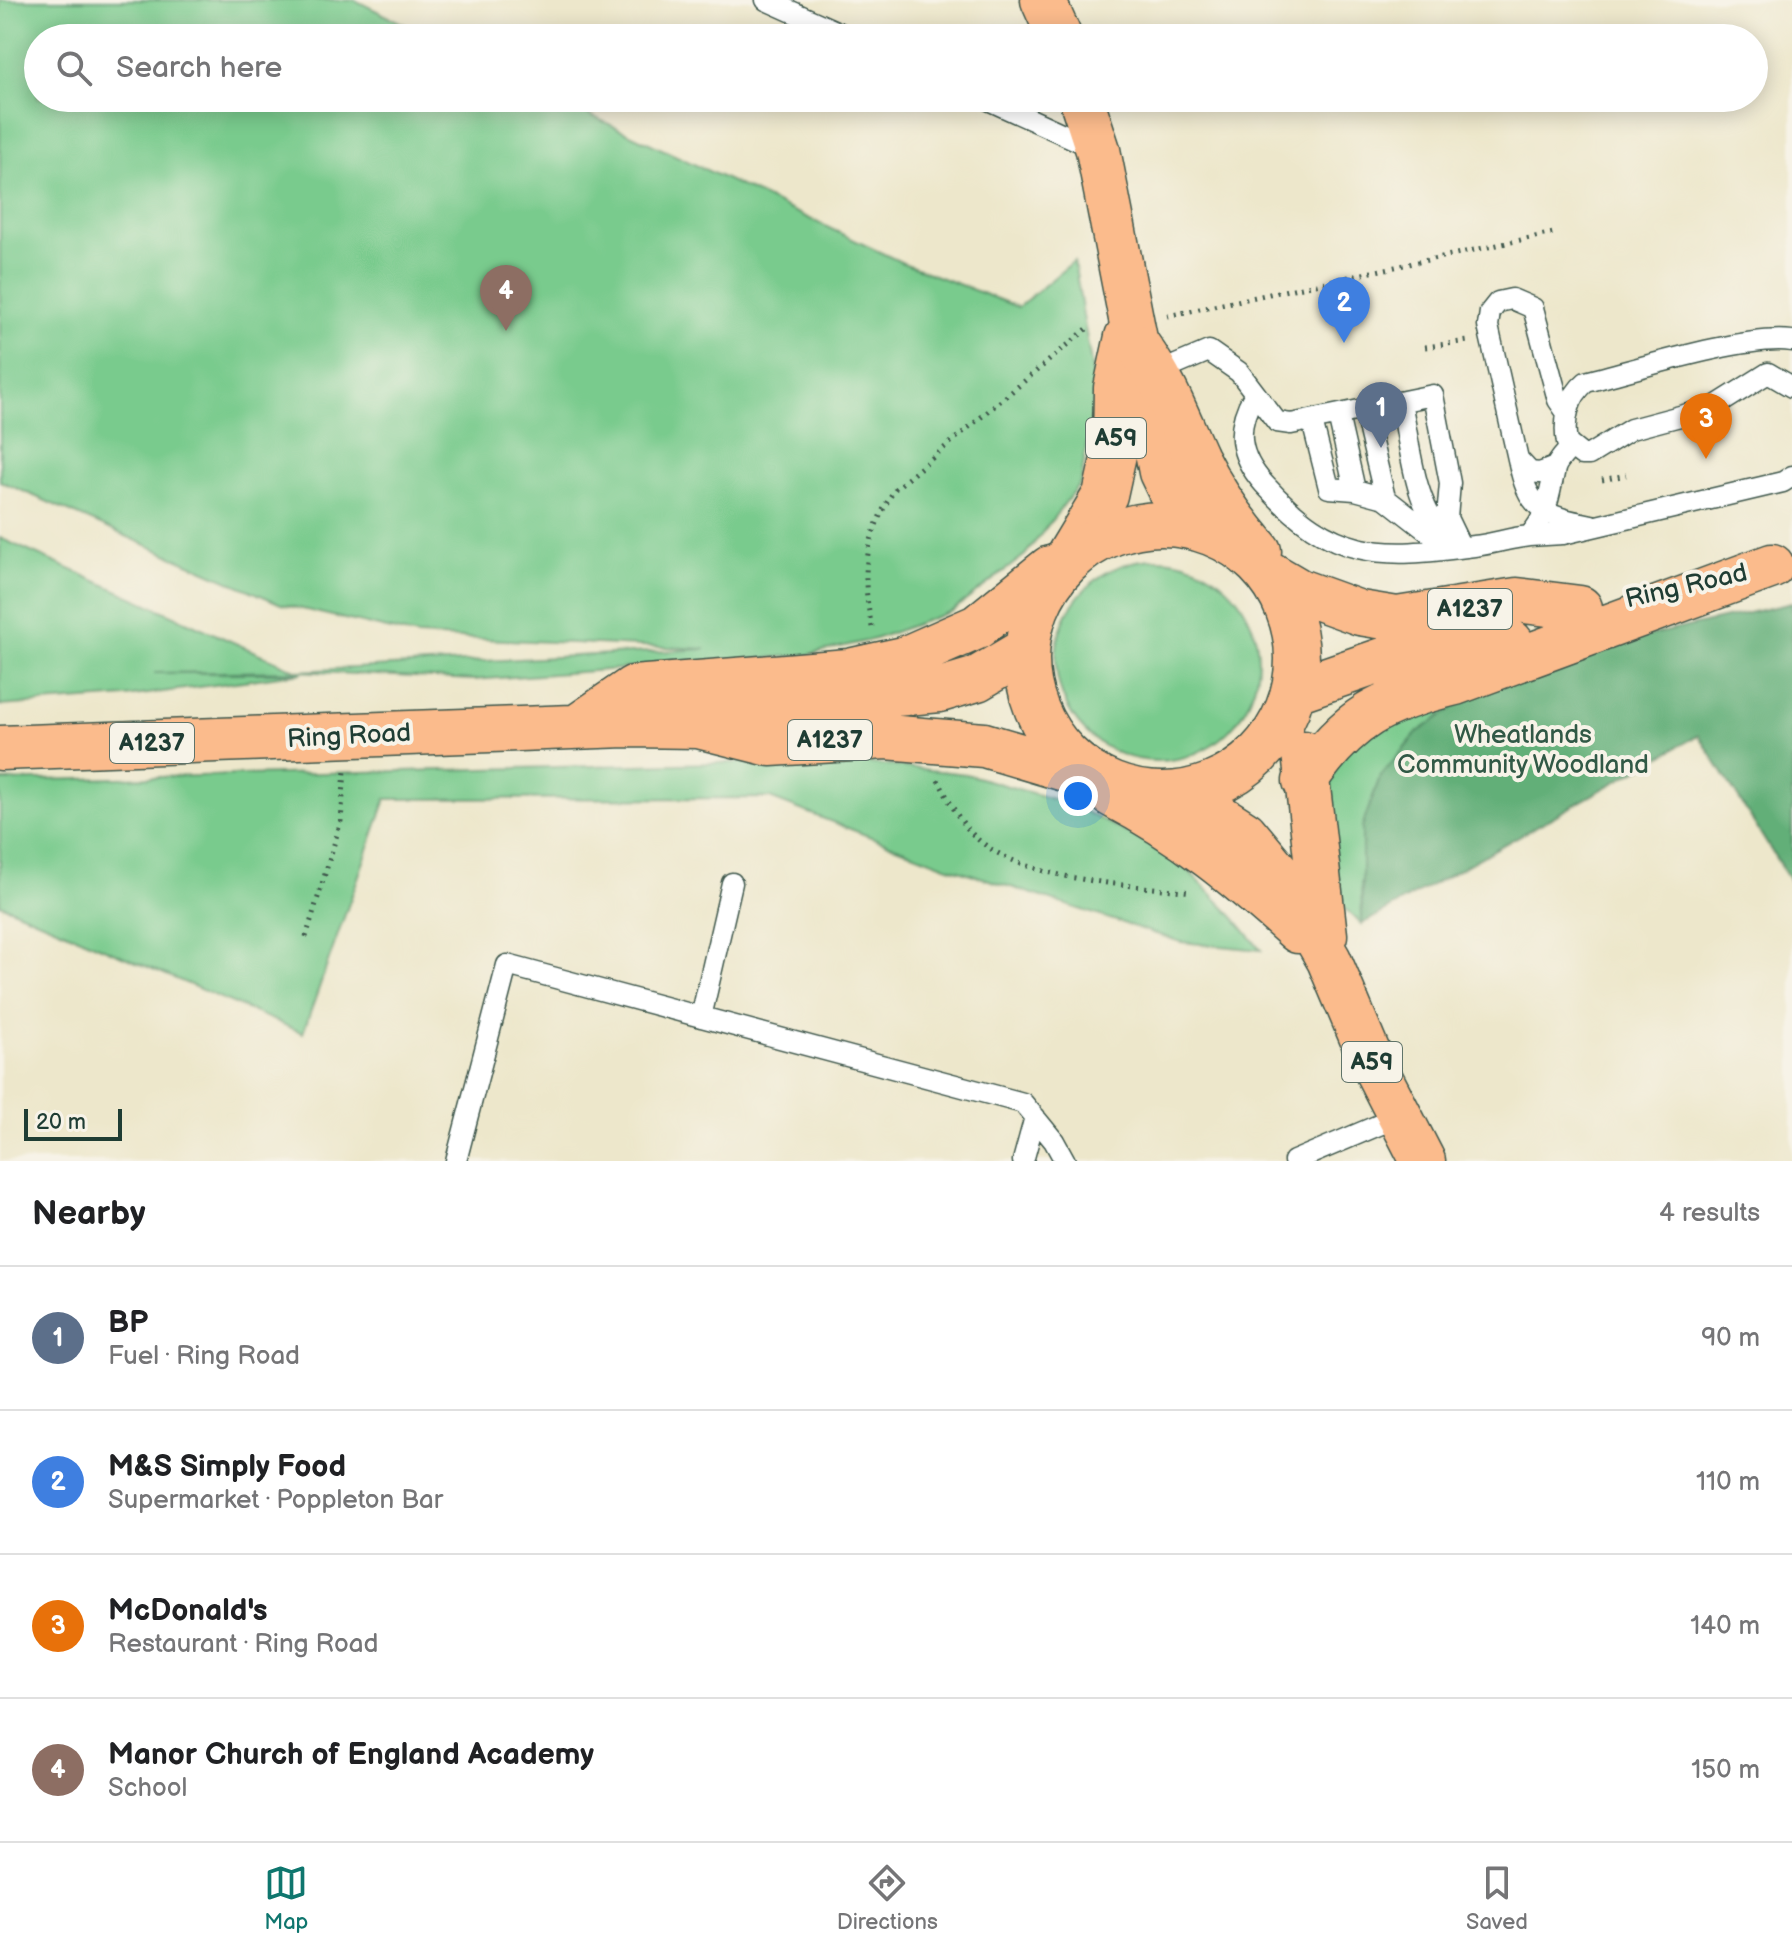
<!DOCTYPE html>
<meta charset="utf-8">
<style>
body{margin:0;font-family:"Balsamiq Sans",sans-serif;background:#f2f2f2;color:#202124}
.scale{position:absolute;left:24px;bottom:20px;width:98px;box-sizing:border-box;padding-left:8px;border:4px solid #1f3d34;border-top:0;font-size:22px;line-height:28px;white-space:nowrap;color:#1f3d34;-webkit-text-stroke:6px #f7f3e8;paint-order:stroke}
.you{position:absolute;left:1078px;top:796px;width:28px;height:28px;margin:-20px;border:6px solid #fff;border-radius:50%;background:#1a73e8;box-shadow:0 0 0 12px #1a73e833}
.badge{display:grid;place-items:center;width:52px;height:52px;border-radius:50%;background:#0f766e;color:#fff;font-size:26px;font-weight:700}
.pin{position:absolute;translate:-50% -66px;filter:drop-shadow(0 2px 4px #0008)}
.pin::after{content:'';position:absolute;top:42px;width:28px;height:24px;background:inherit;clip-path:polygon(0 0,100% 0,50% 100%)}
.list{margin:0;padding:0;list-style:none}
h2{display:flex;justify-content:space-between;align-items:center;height:104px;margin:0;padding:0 32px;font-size:34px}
h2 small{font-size:26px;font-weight:400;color:#757577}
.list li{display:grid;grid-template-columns:52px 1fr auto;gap:24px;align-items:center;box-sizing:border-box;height:144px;padding:0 32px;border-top:2px solid #e0e0e0}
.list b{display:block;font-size:30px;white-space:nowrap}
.list p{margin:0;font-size:26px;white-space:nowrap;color:#757577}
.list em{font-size:26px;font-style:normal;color:#757577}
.icon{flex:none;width:44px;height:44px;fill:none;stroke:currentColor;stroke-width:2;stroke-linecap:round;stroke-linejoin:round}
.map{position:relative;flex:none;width:1792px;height:1161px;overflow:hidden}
.search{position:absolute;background:#fff;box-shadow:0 4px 20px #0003;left:24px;right:24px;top:24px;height:88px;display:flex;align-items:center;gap:20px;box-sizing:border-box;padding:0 28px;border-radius:44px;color:#757577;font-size:30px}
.sheet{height:680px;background:#fff}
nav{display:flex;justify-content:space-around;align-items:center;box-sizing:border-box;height:112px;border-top:2px solid #e0e0e0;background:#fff;font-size:22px;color:#757577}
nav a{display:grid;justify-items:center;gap:4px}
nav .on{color:#0f766e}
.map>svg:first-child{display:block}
.green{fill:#79cb8d;stroke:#4c8460;stroke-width:2}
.forest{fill:#62af78;stroke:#407656;stroke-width:2}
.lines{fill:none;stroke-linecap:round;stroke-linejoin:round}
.lane-casing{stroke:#3e564b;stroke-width:23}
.primary-casing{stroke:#3e564b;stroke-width:47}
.highway-casing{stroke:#3e564b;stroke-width:47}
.path{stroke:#3e564b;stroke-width:5;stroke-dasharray:2 6;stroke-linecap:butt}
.lane{stroke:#fff;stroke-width:20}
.primary{stroke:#fbbb8c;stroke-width:44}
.highway{stroke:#fbbb8c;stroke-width:44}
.labels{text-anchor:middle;stroke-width:8;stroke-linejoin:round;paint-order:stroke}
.shield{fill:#f7f3e8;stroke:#60746a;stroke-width:2}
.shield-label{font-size:24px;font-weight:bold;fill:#1f3d34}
.street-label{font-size:26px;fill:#1f3d34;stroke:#f7f3e8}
.park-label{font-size:26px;fill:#315946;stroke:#f7f3e8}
</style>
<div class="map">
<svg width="1792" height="1161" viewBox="0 0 1792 1161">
<rect width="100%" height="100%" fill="#f7f3e8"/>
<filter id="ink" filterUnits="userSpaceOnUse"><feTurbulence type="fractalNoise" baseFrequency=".0125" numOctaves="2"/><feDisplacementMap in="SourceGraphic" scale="16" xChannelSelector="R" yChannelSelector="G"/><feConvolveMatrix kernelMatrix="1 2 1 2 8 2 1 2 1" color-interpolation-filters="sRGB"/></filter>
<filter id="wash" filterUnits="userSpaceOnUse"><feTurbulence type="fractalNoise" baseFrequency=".006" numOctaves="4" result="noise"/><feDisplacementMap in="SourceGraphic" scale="32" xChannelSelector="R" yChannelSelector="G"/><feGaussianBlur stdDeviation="1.8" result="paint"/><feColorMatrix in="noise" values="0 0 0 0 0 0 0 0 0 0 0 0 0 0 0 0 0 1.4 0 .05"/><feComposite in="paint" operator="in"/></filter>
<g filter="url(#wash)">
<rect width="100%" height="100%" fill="#ede7cb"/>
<path class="green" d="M0,0H355L432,38H38V98H554L903,263L1018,307L1074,261L1095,388L1081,482L1025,555L952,611L875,639L806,655L473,680L298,671L154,673H302L126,697L0,706V538L298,671L706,649L417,636L281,604L0,481Z
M1056 660a101 101 0 1 1 202 0a101 101 0 1 1-202 0Z
M1485,686L1361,883L1362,924L1335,900L1321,779L1351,741Z
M839,760L966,774L1070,804L1175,857L1233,916L1261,950L1181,942L946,866L770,798L386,799L303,1033L0,904V781Z"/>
<path class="forest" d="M1792,603V884L1699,735L1362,924V827L1380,777L1418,732L1485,686L1545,659Z"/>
</g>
<g filter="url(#ink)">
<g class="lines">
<defs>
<path id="lane" d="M766,0L851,38
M984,98L1094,148
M1792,341C1747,334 1634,370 1586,382C1568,397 1563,421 1567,443L1582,455H1589L1631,429L1714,407L1768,373L1792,387
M1157,381L1176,365L1209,351L1239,372L1277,422L1291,424L1433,395L1450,483L1447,518L1461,547
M1254,395C1235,428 1238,455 1264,484C1333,560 1379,559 1474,546C1493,544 1510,538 1529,536C1548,516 1549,494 1555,469C1557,461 1566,453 1571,447
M1401,402C1410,444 1413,500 1442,534
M1364,409L1385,498L1435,537L1458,546
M1338,415L1355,490L1385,498
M1312,421L1329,488L1355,490
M1518,459C1528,508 1541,516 1592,525
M1555,467L1540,473L1530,472L1518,459L1488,326L1490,312L1498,302L1512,299L1533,308L1558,400L1567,413
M1529,536L1563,534L1783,482L1792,476
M701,1017L732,883
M456,1161L507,965L1023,1103L1054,1141L1065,1161
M1023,1161L1035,1117
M1294,1161L1400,1116"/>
<path id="primary" d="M1043,0L1060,38
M1081,98L1098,150L1161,472L1187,526
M1061,568L1105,495L1115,450L1116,388L1127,337"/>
<path id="highway" d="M1139,347C1166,385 1177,417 1196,458C1213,492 1234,522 1259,551
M1027 659a135 135 0 1 1 270 0a135 135 0 1 1-270 0Z
M1265,571L1299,591L1360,613L1397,619L1517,600L1580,608
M1296,690L1383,660L1511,642
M578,726L633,688L849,671L904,659L977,627L1050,568
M701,726L769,705L940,690L977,679L1026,650
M0,748L626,725L698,726L770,744L886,737L984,745L1098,779
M1304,753L1325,935
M1305,781C1347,718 1383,700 1455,683L1772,566
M1183,793L1245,833L1280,875L1329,960L1372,1062L1423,1161
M1112,795C1185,833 1238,877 1298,931"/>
</defs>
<use href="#lane" class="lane-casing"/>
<use href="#primary" class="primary-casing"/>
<use href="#highway" class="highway-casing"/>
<path class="path" d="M1167,316L1558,232
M1425,347L1468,341
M1602,480L1626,475
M872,627C860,573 865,536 895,489L1088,328
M938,780C947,796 955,814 967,828C1010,882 1127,884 1192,892
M306,937L341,821L345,771"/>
<use href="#lane" class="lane"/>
<use href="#primary" class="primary"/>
<use href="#highway" class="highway"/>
</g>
</g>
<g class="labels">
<g class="shield">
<rect x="1086" y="418" width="60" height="40" rx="6"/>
<rect x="1428" y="589" width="84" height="40" rx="6"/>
<rect x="788" y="720" width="84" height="40" rx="6"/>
<rect x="110" y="723" width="84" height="40" rx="6"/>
<rect x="1342" y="1042" width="60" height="40" rx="6"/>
</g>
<g class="shield-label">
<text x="1116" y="446">A59</text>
<text x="1470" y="617">A1237</text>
<text x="830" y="748">A1237</text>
<text x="152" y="751">A1237</text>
<text x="1372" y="1070">A59</text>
</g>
<g class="street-label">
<text transform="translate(1686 585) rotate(-13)" y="9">Ring Road</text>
<text transform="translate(349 735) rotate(-3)" y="9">Ring Road</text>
</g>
<g class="park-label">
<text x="1523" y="743">Wheatlands<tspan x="1523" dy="30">Community Woodland</tspan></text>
</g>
</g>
</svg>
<div class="scale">20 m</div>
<div class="you"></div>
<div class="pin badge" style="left:1381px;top:448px;background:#5c6f8a">1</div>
<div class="pin badge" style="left:1344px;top:343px;background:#3f7fe0">2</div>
<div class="pin badge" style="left:1706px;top:459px;background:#e8710a">3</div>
<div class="pin badge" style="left:506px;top:331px;background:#8d6e63">4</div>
<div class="search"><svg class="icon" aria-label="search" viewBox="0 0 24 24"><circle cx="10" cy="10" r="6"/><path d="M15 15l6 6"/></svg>Search here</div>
</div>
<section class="sheet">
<h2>Nearby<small>4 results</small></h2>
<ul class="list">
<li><span class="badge" style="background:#5c6f8a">1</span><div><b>BP</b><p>Fuel · Ring Road</p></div><em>90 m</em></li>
<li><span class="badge" style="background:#3f7fe0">2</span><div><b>M&amp;S Simply Food</b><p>Supermarket · Poppleton Bar</p></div><em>110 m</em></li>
<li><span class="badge" style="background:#e8710a">3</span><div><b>McDonald's</b><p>Restaurant · Ring Road</p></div><em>140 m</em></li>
<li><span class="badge" style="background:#8d6e63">4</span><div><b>Manor Church of England Academy</b><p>School</p></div><em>150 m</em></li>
</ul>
</section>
<nav>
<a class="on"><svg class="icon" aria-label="map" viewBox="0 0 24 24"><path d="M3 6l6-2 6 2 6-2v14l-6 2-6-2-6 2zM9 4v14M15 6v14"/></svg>Map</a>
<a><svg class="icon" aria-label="directions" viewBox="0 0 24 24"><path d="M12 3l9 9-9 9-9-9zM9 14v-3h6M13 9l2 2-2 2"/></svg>Directions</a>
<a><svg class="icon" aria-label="saved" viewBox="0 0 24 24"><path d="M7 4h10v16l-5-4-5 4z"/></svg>Saved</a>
</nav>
